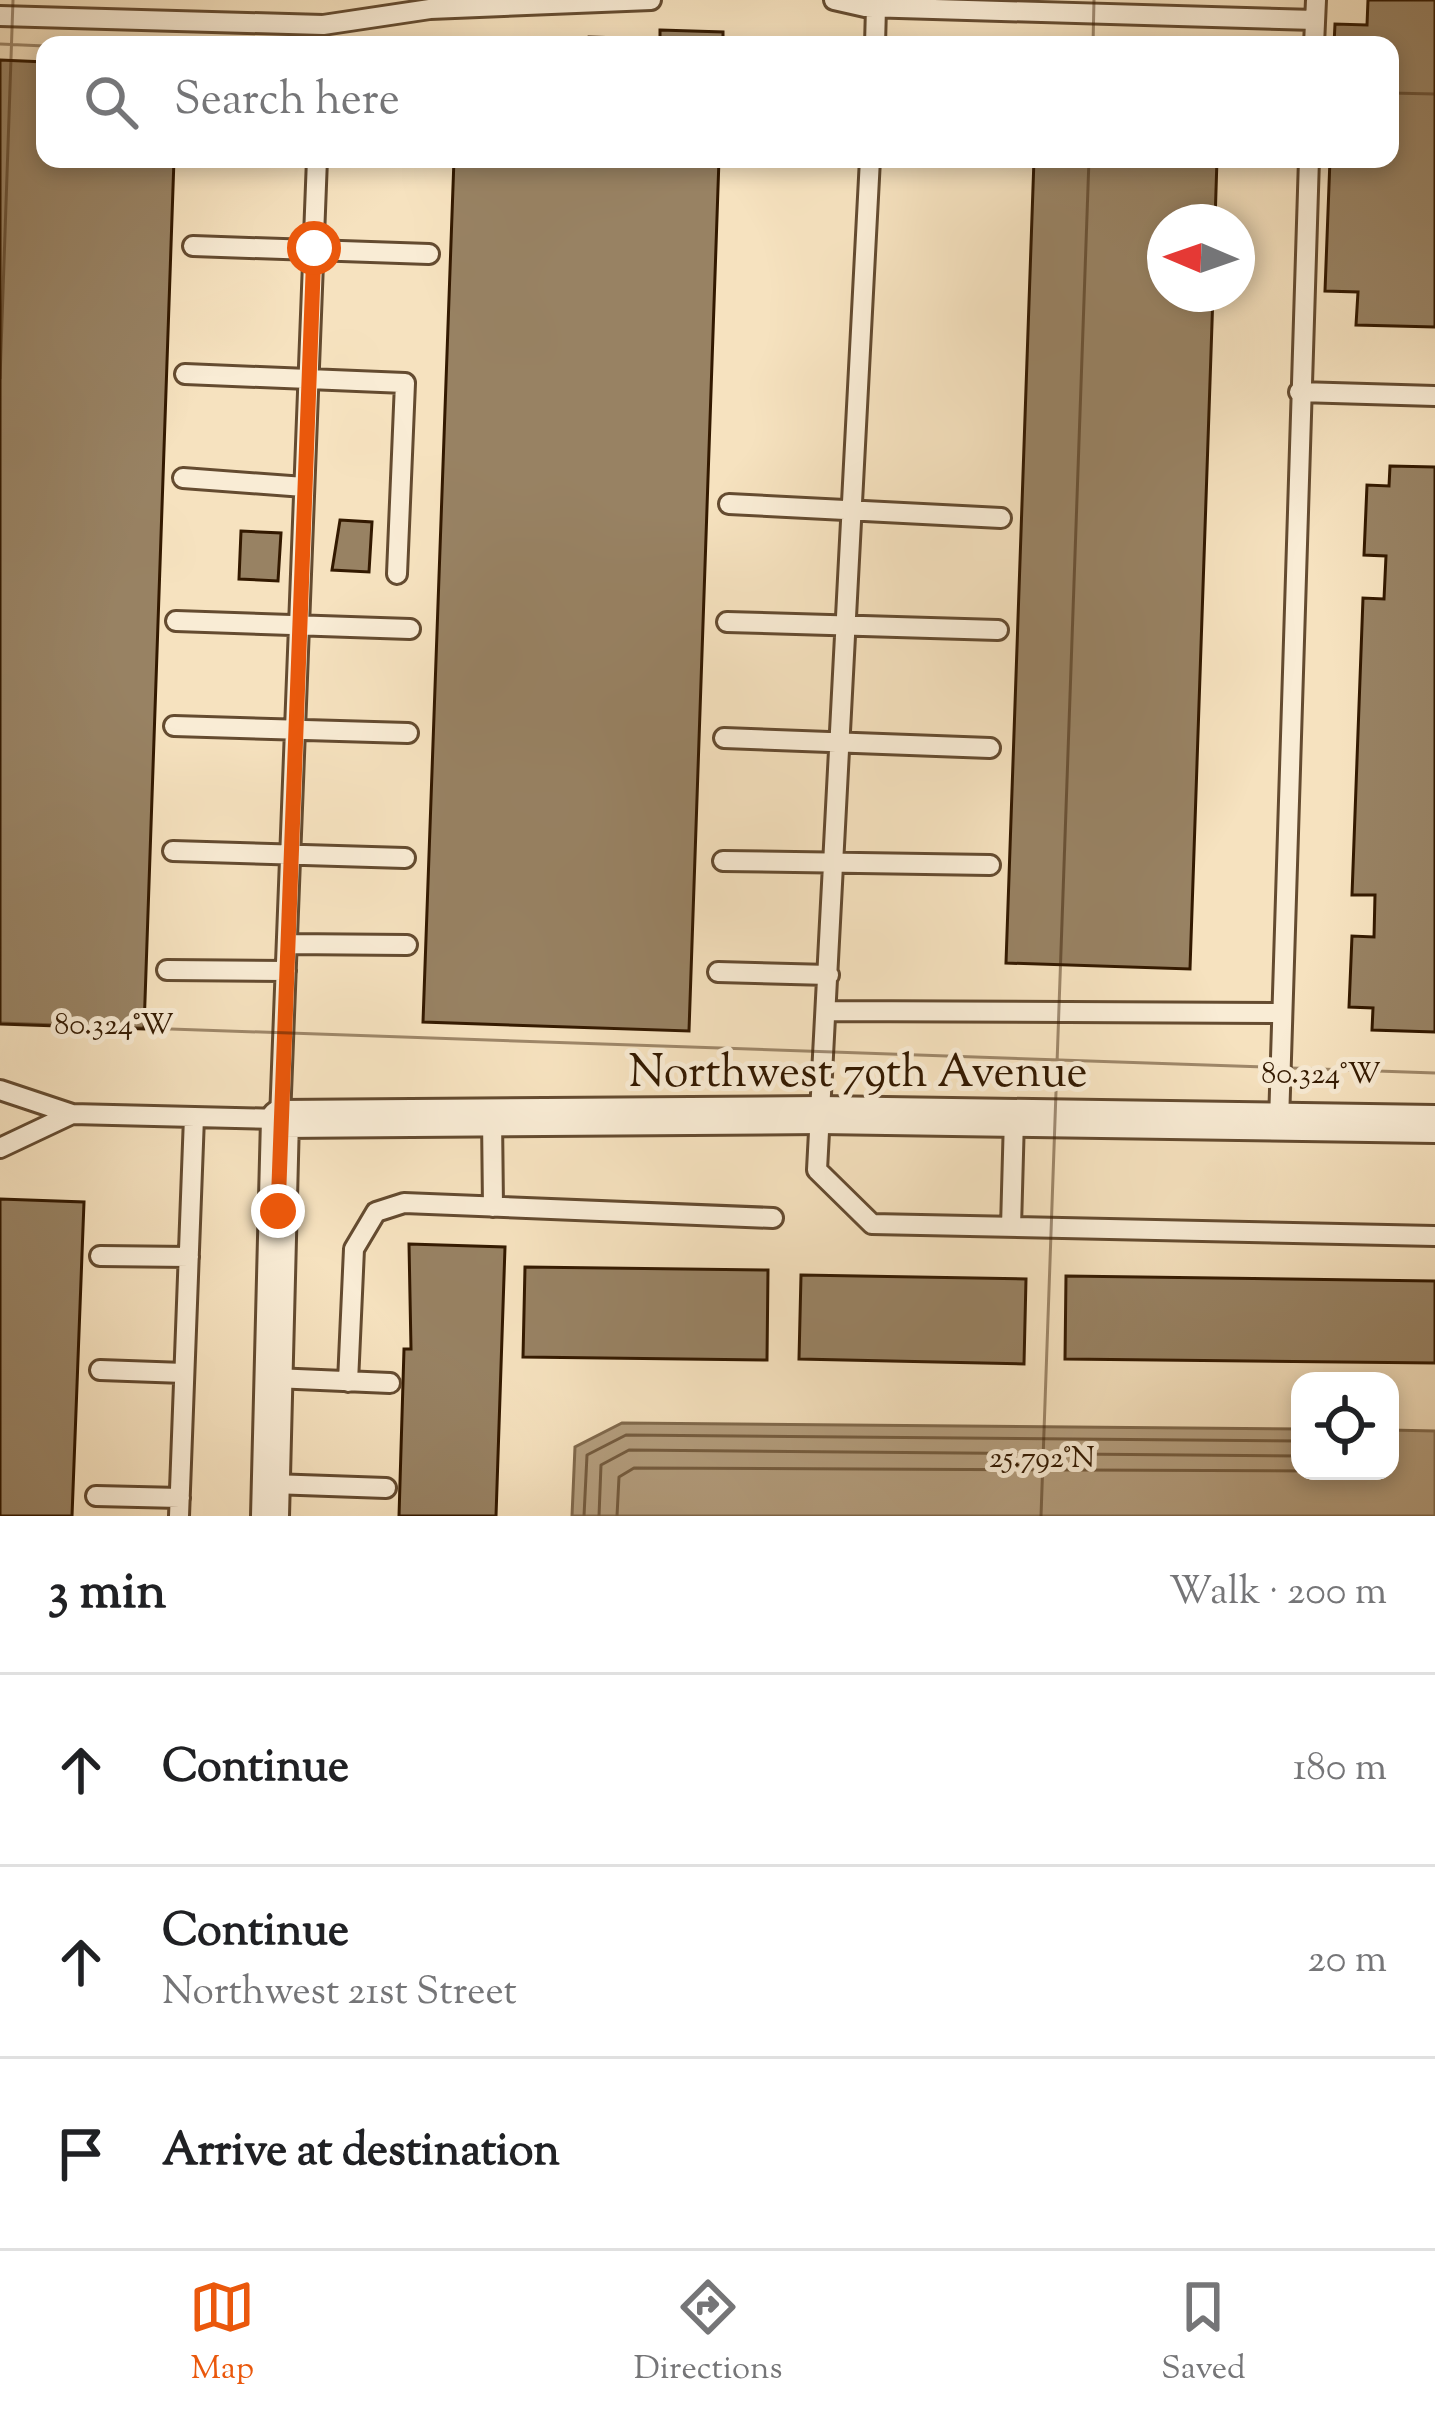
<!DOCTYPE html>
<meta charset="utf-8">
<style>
body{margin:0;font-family:"Sorts Mill Goudy",serif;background:#f6f6f6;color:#202124}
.controls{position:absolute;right:36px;bottom:36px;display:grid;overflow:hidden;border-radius:24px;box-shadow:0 6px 18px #0003}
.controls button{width:108px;height:108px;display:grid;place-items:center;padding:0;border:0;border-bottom:3px solid #e0e0e0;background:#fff;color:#202124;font:60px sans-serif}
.compass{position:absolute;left:1147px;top:204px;width:108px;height:108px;border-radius:50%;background:#fff;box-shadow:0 6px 18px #0003;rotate:272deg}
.stop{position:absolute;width:36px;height:36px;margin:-27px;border:9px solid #ea580c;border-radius:50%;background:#fff}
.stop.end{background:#ea580c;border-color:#fff;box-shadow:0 3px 12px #0008}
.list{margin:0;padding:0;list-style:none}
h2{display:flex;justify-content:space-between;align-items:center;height:156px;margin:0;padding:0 48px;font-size:51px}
h2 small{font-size:39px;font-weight:400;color:#757577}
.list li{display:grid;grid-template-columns:78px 1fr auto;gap:36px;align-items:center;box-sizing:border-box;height:192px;padding:0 48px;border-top:3px solid #e0e0e0}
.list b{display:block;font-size:45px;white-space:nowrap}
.list p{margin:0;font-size:39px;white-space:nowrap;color:#757577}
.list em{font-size:39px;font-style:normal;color:#757577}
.icon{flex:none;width:66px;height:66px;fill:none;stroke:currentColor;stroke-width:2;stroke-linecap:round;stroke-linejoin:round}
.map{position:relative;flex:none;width:1435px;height:1516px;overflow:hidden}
.search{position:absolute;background:#fff;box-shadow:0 6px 18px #0003;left:36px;right:36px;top:36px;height:132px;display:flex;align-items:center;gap:30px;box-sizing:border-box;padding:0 42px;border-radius:24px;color:#757577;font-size:45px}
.sheet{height:732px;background:#fff}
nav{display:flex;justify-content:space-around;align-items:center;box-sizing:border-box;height:168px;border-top:3px solid #e0e0e0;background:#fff;font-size:33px;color:#757577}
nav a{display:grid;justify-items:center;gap:6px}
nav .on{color:#ea580c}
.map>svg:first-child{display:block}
.water{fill:#b49e7e;stroke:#80694c;stroke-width:3}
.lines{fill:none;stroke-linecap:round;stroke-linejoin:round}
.shore{stroke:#745c3f;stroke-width:3}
.building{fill:#988263;stroke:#331900;stroke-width:3}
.service-casing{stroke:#644b30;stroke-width:24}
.minor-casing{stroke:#644b30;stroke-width:42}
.service{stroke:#f9ecd5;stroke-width:18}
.minor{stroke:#f9ecd5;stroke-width:36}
.route{stroke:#ea580c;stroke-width:15}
.ticks{fill:none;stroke:#331900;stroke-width:3;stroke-opacity:0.45}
.labels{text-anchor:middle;stroke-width:10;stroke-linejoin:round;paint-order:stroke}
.street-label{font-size:45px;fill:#331900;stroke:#f9ecd5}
.ticks-label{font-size:30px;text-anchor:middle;fill:#331900;stroke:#f9ecd5;stroke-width:10;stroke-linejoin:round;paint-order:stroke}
</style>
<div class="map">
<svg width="1435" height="1516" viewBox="0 0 1435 1516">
<rect width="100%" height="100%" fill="#f6e2bf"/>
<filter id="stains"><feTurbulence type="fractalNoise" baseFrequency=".00167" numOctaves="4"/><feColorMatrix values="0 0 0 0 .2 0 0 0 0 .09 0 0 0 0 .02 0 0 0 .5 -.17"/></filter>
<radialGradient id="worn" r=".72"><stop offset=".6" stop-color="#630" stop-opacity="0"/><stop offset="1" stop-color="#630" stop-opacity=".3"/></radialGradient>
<path class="water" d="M622,1423L1300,1429V1471H1390V1430L1435,1431V1516H572L575,1447Z"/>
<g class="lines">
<path class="shore" d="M584,1516L587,1455L626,1435L1300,1441
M599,1516L601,1465L629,1450L1300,1456
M617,1516L619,1477L634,1468L1314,1471"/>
</g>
<path class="building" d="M1368,0H1435V327L1356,325L1358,292L1325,291L1330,159H1390V45H1334L1335,24L1367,25Z
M660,30L723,32V45H588L589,37L660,39Z
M0,60L45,62V159H174L144,1029L0,1024Z
M454,159H719L689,1031L423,1022Z
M1034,159H1217L1215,222H1165V294H1213L1190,969L1006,963Z
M1390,466L1435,467V1032L1372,1030L1373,1008L1349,1007L1352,936L1374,937L1375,895H1352L1363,598L1384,599L1386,556L1364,555L1367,485L1389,486Z
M340,520L372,522L369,572L332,570Z
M241,531L281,533L278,581L239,579Z
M0,1199L84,1202L72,1516H0Z
M409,1244L505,1247L496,1516H399L404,1349H411Z
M525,1267L768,1270L767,1360L523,1357Z
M801,1275L1026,1279L1024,1364L799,1359Z
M1066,1276L1435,1281V1363L1065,1359Z"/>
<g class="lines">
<defs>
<path id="service" d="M834,0L865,7L1315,20
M0,16L323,25L430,9L651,0
M875,45L876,7
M1314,45L1316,0
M870,159L817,1170L872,1224L1435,1236
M193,246L429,254
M185,374L405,383L397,574
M1299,392L1435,396
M183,478L304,487
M729,504L1001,518
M176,621L410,629
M727,622L998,630
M174,726L408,733
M724,738L990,748
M173,851L405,858
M723,861L990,865
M287,944L407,945
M167,970L286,971
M718,972L829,975
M827,1011L1282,1013
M0,1090L72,1114
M492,1117L493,1207
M1279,1122L1309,159
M0,1148L72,1114L280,1119L317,159
M1011,1227L1014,1118
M100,1256L189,1257
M100,1370L184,1373
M274,1378L390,1383
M348,1382L354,1249L376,1212L404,1203L773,1218
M272,1484L386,1488
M96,1496L180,1498
M179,1516L194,1117"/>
<path id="minor" d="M270,1516L280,1119L821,1115L1435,1124"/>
</defs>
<use href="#service" class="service-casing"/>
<use href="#minor" class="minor-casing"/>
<use href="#service" class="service"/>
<use href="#minor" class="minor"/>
</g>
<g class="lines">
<path class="route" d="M278,1211L314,248"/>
</g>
<path class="ticks" d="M0,44L45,46M1093,45L1094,0M1390,93L1435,94M0,379L13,0M0,1023L1435,1073M1041,1516L1089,159"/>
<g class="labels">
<g class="street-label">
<text x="858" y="1086">Northwest 79th Avenue</text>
</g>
</g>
<g class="ticks-label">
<text x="114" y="1034">80.324°W</text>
<text x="1321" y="1083">80.324°W</text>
<text x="1042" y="1467">25.792°N</text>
</g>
<rect width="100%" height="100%" filter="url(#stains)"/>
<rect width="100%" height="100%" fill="url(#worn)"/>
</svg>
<div class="controls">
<button><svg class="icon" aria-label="locate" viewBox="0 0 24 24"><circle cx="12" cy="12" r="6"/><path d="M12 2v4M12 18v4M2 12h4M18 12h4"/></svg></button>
</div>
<svg class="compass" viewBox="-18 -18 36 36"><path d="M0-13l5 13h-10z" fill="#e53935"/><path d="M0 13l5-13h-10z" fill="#757577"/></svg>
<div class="stop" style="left:314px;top:248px"></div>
<div class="stop end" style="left:278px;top:1211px"></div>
<div class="search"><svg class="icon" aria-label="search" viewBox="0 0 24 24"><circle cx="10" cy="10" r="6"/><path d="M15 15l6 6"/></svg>Search here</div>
</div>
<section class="sheet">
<h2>3 min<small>Walk · 200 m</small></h2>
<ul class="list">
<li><svg class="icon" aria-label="ahead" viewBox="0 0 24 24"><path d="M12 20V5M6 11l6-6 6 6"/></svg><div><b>Continue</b></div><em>180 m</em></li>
<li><svg class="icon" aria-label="ahead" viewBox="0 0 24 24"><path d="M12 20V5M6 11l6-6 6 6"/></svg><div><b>Continue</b><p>Northwest 21st Street</p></div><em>20 m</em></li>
<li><svg class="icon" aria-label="arrive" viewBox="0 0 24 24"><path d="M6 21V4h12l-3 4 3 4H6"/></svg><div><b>Arrive at destination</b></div></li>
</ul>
</section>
<nav>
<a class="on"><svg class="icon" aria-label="map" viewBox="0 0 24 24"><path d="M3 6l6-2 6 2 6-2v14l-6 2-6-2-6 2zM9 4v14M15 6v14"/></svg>Map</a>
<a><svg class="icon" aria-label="directions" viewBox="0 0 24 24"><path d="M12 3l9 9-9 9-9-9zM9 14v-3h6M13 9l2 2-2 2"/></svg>Directions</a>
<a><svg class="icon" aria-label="saved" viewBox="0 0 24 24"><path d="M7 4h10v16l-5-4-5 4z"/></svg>Saved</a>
</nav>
